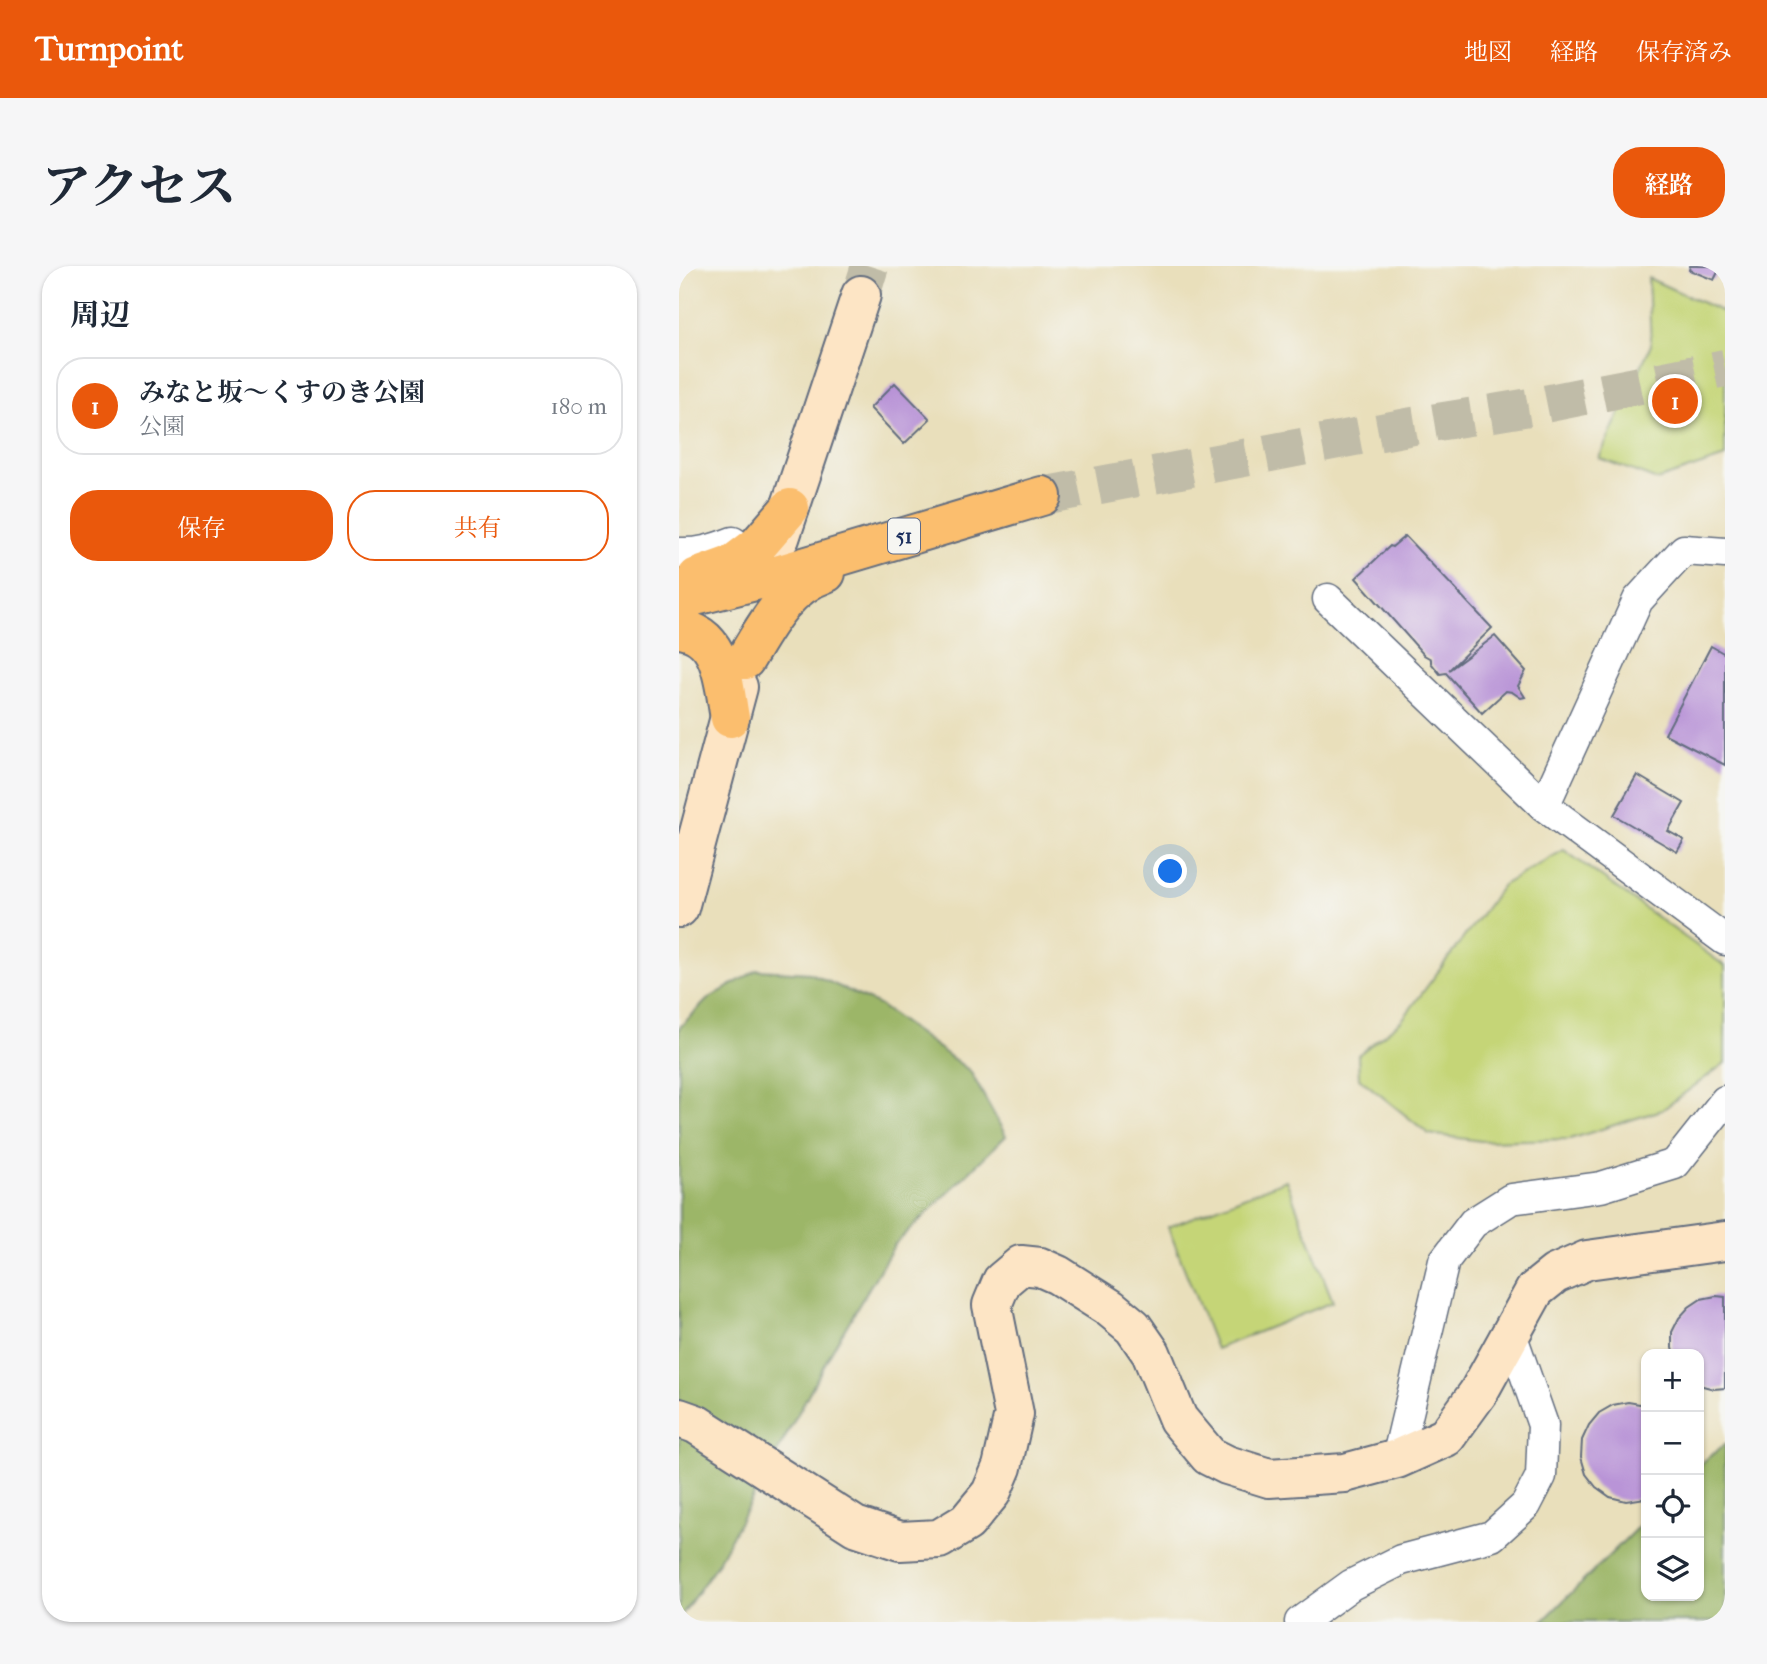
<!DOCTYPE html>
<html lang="ja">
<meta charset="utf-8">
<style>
body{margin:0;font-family:"IM FELL French Canon","Noto Serif JP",serif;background:#f6f6f7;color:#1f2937}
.controls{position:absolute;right:21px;bottom:21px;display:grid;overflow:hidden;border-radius:14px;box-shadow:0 2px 5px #0004}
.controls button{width:63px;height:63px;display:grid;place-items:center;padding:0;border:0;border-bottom:2px solid #e0e1e3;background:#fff;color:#1f2937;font:35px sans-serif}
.you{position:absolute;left:492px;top:606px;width:24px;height:24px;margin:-18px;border:5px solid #fff;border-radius:50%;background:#1a73e8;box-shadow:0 0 0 10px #1a73e833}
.badge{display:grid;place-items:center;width:46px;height:46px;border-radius:50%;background:#ea580c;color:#fff;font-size:23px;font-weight:700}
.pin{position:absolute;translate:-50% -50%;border:4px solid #fff;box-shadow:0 2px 7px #0006}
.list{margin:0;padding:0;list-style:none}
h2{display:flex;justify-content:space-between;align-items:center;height:91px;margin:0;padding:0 28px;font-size:30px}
h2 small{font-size:23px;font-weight:400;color:#747a83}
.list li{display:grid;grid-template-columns:46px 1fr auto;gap:21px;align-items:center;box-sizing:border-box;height:98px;margin:0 14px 14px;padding:0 14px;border:2px solid #e0e1e3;border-radius:28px}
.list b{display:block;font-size:26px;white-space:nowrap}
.list p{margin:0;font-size:23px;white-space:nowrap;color:#747a83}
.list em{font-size:23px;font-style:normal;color:#747a83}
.actions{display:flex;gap:14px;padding:21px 28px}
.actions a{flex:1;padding:16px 0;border:2px solid #ea580c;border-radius:28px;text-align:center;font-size:24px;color:#ea580c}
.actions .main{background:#ea580c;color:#fff}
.icon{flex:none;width:38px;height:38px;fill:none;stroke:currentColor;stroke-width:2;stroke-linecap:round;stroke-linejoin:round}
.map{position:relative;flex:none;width:1046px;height:1356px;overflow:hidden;border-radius:28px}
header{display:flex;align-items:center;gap:42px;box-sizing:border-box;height:98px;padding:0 35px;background:#ea580c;color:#fff}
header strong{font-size:33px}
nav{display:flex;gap:38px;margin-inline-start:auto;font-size:24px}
.intro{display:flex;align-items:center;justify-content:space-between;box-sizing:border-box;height:168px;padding:0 42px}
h1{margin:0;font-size:49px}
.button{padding:18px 32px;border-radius:28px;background:#ea580c;color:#fff;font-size:24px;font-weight:700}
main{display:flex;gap:42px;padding:0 42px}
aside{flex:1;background:#fff;border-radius:28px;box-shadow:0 2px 5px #0004}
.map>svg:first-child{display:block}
.green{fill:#c5d577;stroke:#70826a;stroke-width:2}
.forest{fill:#9cb668;stroke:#5c7263;stroke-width:2}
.building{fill:#b994d7}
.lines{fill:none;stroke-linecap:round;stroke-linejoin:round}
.secondary-tunnel{stroke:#c0bca8;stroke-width:38;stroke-dasharray:38 19;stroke-linecap:butt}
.primary-tunnel{stroke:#c0bca8;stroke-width:38;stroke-dasharray:38 19;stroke-linecap:butt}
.street-casing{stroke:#636d7f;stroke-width:33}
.secondary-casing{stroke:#636d7f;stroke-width:42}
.primary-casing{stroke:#636d7f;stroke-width:42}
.street{stroke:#fff;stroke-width:30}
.secondary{stroke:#fde5c5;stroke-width:38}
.primary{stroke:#fbbe6e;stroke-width:38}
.labels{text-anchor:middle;stroke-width:7;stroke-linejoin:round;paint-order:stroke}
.shield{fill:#f6f6f2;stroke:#5d6b8a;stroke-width:2}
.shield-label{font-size:21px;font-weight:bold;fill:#1b2f5e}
</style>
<header>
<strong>Turnpoint</strong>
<nav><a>地図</a><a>経路</a><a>保存済み</a></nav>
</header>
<div class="intro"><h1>アクセス</h1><a class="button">経路</a></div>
<main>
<aside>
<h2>周辺<small></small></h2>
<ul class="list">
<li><span class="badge">1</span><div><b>みなと坂〜くすのき公園</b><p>公園</p></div><em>180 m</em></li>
</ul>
<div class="actions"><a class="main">保存</a><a>共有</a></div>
</aside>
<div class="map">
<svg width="1046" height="1356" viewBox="0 0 1046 1356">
<rect width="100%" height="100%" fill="#f6f6f2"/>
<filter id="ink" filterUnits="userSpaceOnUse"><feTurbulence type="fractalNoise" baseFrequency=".0143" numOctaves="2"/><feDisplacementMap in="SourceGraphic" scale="14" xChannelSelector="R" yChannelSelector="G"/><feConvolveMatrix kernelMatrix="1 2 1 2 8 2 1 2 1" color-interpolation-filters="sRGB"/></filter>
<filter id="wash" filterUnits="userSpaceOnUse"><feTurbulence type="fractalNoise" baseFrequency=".00686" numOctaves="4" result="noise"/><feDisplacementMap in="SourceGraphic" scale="28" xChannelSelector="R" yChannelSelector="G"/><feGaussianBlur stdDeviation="1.57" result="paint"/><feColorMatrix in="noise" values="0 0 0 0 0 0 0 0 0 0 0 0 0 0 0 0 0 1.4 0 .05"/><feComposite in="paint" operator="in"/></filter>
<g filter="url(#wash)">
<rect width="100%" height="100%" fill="#e9dfbb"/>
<path class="green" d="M969,12L1046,47V191L978,214L920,192L972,79Z
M885,584L1046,700V797L983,844L891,873L802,875L750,868L680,812L679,789L723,754L824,619Z
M607,914L654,1036L537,1083L489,961Z"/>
<path class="forest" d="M78,704L131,707L200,739L291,805L327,870L216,978L151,1088L38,1298L0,1353V762L29,733Z
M1046,1178V1356H863L967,1253V1330H1020V1199Z"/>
<g id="blocks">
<path class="building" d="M1011,0H1042L1035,14L1010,4Z
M216,117L251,153L225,178L191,142Z
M726,270L813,362L770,404L816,370L847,405L839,420L846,431L842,432L833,426L827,425L803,447L767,407L761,408L752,397V393L745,389L677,312L711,280L713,281Z
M1032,380L1046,388V499L986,468Z
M958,509L1005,537L989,565L1005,574L998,586L935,549Z
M1037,1030L1046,1031V1122L1035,1123L1020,1119V1088H995L993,1082V1066L1000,1052L1010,1041L1022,1033Z
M949,1136L967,1139V1232L947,1235L931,1231L917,1221L907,1208L902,1191L903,1174L910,1159L920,1147L934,1139Z"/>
</g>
</g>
<g filter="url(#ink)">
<use href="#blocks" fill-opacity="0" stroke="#636d7f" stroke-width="2"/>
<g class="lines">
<path class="secondary-tunnel" d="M182,29L191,0"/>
<path class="primary-tunnel" d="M363,230L734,160L851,141L1046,102"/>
<defs>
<path id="street" d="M0,287C20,288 36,283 54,276
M649,333L865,540L1046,674
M865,540L959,334L1005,284L1046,287
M718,1193L765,995L794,957L832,933L922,921L996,898L1046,835
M621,1356L672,1319L722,1294L813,1270L847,1239L862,1210L864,1159L831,1065"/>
<path id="secondary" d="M101,272L182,29
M0,642L59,421
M0,1152L17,1158L176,1260L221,1275L260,1273L288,1256L312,1227L323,1201L335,1148L313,1039L323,1015L342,999L361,1001L379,1009L431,1042L454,1061L472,1087L499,1153L530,1190L548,1199L590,1212L666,1207L718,1193L767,1171L799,1127L856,1024L876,1008L908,994L1046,975"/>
<path id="primary" d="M18,311L54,298L79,279L111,242
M0,334L88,312L363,230
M0,363C44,367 45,420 51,452
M66,394C87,359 106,321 147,307"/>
</defs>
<use href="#street" class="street-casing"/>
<use href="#secondary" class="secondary-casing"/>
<use href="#primary" class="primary-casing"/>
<use href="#street" class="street"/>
<use href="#secondary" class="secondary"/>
<use href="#primary" class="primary"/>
</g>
</g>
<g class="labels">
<rect class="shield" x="209" y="252.5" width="32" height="35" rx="5"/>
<g class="shield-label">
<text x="225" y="277">51</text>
</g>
</g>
</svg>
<div class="controls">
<button>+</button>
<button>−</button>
<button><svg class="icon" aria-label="locate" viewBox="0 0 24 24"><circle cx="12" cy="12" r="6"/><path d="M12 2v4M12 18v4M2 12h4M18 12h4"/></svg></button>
<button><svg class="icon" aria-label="layers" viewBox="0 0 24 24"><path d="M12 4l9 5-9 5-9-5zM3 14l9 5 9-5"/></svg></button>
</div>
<div class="you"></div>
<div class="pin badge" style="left:996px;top:135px">1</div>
</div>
</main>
